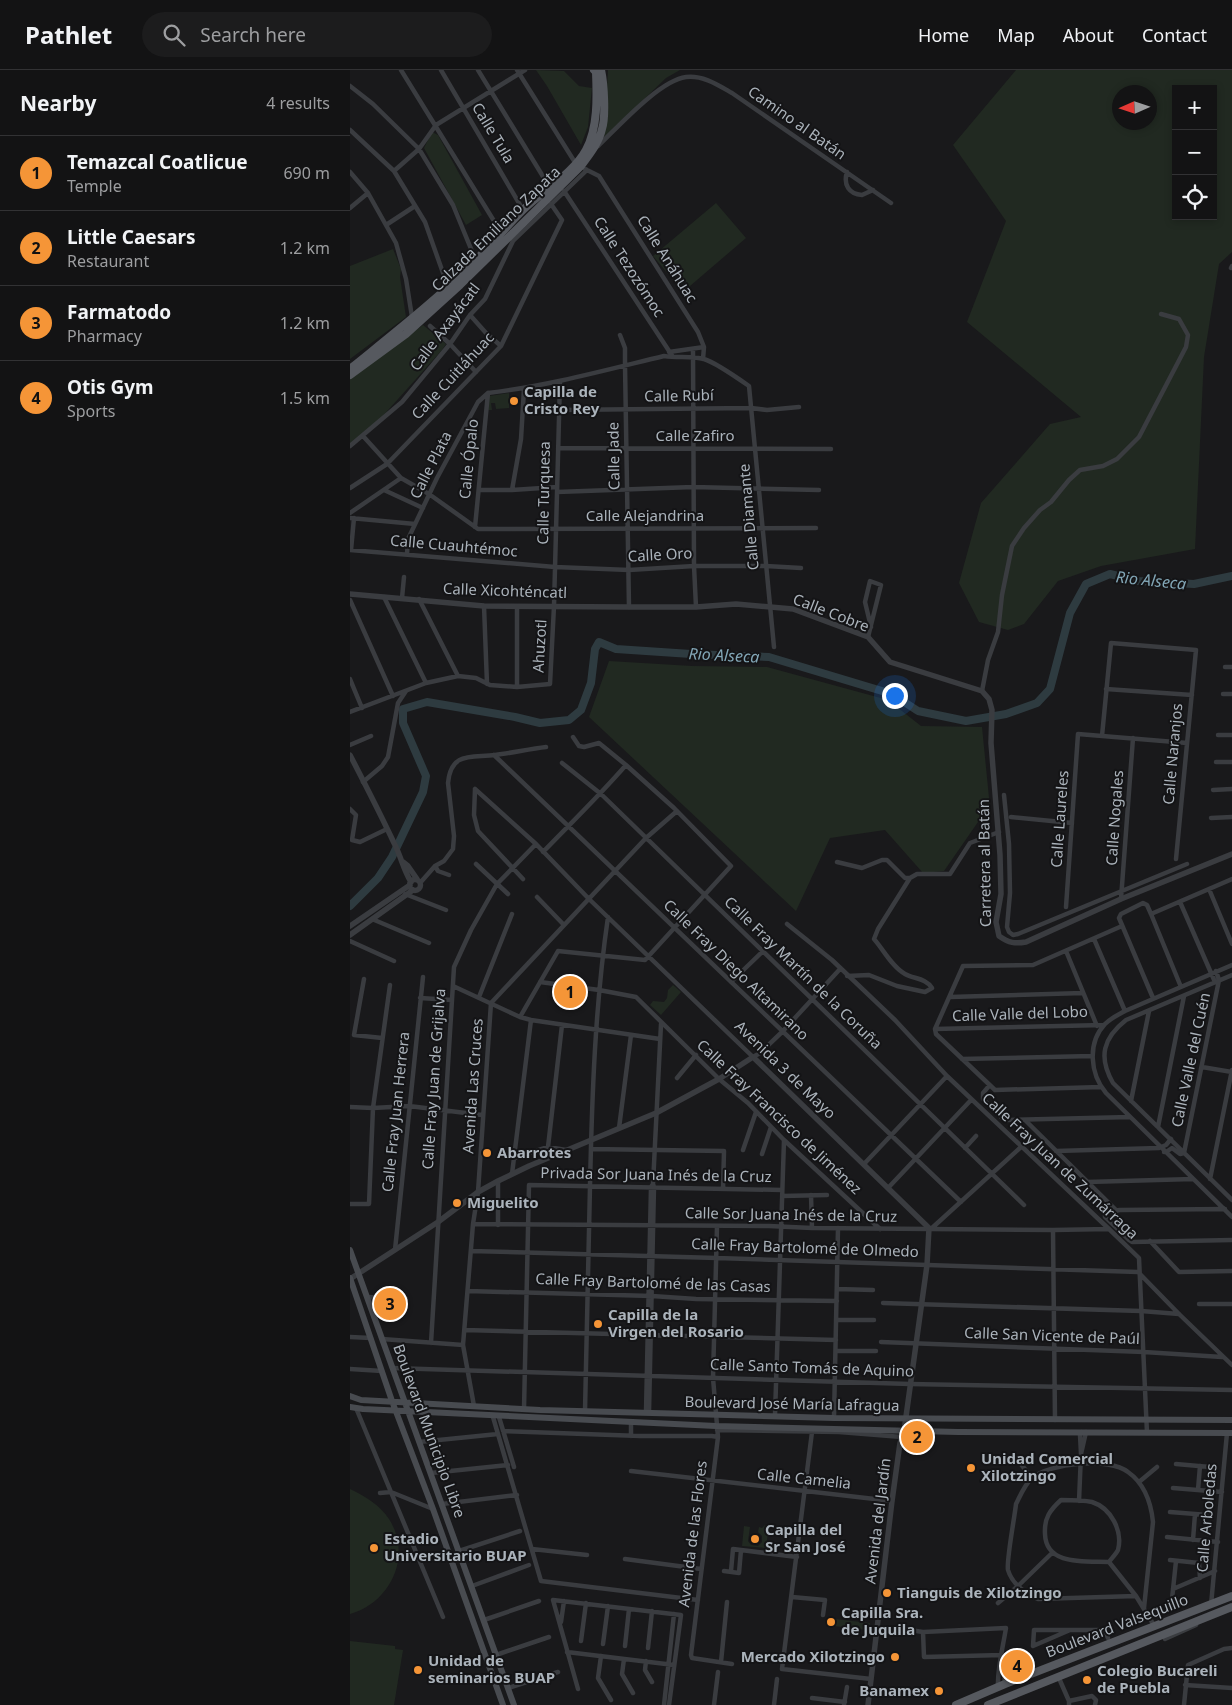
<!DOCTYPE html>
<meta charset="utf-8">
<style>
body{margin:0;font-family:"Noto Sans",sans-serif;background:#1c1c1d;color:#f1f3f6}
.controls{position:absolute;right:15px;top:15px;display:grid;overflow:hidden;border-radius:0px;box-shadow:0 2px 8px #0003}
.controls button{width:45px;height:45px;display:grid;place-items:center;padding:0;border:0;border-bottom:1px solid #323234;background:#131314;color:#f1f3f6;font:25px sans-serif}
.compass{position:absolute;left:762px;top:15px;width:45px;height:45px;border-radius:50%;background:#131314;box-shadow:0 2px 8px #0003;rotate:267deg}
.you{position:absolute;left:544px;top:625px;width:18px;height:18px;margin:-12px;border:4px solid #fff;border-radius:50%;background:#1a73e8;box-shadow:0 0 0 8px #1a73e833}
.badge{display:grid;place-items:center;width:32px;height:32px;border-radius:50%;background:#f59537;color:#111;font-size:16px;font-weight:700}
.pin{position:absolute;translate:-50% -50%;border:2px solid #fff;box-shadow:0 1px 5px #0006}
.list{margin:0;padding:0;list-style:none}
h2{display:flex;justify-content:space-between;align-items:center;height:65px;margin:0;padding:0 20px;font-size:21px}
h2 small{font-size:16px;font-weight:400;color:#9d9ea0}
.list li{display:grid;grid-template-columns:32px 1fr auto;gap:15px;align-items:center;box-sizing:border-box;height:75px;padding:0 20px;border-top:1px solid #323234}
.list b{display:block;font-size:19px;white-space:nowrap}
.list p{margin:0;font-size:16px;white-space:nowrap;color:#9d9ea0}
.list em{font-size:16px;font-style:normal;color:#9d9ea0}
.icon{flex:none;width:28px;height:28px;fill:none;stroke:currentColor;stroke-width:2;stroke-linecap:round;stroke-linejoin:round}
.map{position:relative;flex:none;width:882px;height:1635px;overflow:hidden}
header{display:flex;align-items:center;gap:30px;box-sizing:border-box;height:70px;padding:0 25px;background:#131314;border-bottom:1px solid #323234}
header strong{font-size:24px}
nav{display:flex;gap:28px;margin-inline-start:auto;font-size:18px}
.search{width:350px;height:45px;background:#1c1c1d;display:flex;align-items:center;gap:12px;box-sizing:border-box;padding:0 18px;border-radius:28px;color:#9d9ea0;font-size:19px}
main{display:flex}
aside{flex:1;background:#131314}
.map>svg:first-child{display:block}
.green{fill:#212921;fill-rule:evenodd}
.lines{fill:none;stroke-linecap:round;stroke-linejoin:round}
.river{stroke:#2e3b40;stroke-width:8}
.minor{stroke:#3a3c40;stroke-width:4.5}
.tertiary{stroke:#3a3c40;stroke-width:5.5}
.secondary{stroke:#484b50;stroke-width:6}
.primary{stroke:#56595f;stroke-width:8}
.poi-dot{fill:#f59537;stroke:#141416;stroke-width:2}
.labels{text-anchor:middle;stroke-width:4;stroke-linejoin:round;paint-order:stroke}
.street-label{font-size:15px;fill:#abb3bb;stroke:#141416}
.poi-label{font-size:15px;font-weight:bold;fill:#abb3bb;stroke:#141416;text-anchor:start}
.water-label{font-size:16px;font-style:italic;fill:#82a6b6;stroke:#141416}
</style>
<header>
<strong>Pathlet</strong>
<div class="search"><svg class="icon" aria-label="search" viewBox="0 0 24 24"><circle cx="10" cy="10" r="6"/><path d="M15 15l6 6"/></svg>Search here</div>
<nav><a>Home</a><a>Map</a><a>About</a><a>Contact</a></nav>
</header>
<main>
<aside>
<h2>Nearby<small>4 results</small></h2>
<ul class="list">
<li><span class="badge">1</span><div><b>Temazcal Coatlicue</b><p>Temple</p></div><em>690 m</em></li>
<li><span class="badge">2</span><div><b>Little Caesars</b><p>Restaurant</p></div><em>1.2 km</em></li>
<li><span class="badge">3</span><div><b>Farmatodo</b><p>Pharmacy</p></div><em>1.2 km</em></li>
<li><span class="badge">4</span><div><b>Otis Gym</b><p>Sports</p></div><em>1.5 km</em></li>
</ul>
</aside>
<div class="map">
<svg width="882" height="1635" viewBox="0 0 882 1635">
<rect width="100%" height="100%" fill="#19191b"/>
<path class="green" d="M186,0L214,1L229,16L242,18L238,57L231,75L197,16Z
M258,0H330L316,8L254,68Z
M666,0H882V182L869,194L854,287L845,479L751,496L708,511L674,554L658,560L629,552L609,513L631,433L700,354L731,347L617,252L656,151L603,75ZM826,19H863V146H826ZM770,22H800V52H770Z
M82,62L88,65L132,145L116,155L74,78Z
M366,133L396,168L333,222L303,186Z
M43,179L51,199L50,207L56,247L0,289V196Z
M73,255L96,274L92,280L13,368L0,376V309Z
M159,323V338L146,339L145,333H141L142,340H138L139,326Z
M259,591L342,596L417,597L538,630L571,656L632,657L641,748L628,752L594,801L573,803L535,760L480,768L446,841L239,647Z
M323,915L331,922L311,945L300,935L303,931L314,932L317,928L318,920Z
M0,1419C15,1426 30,1435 39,1449C63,1486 40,1533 0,1544Z
M415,1455H419L416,1478L392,1476L394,1456L400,1457L398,1471L401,1475L408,1476L412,1472V1466L408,1462L409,1457L412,1458Z
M485,1549L520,1553L519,1557L525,1558V1561L484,1556Z
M0,1571L45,1576V1579L53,1580L44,1635H0Z"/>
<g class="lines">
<path class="river" d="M0,836L28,808L42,787L73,722L76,706L53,653V639L77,632L165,647L190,653L219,650L231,640L241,613L245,579L249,572L266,579L341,584L419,587L542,624L568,641L616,651L656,644L687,633L700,619L720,543L736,514L760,504L788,511L844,514L882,506"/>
<path class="minor" d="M51,0L152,164
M91,0L173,140
M128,0L200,118
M167,0L226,94
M0,16L23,34L69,79L103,135L126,191
M0,60L44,101L75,152L98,217
M248,76C267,58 310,10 336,7C353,5 368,15 382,23L541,133
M235,99L249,106L348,262L354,277L353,289
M44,101L69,79L86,55L175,0
M0,102L18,123L46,173L56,209L62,247
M497,102C493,115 499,124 512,125L523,120
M214,121L323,287
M0,138L18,123
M36,155L65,136
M881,198L882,196
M120,245L136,263L151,276
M80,256L100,274L126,302
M270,265L275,278V295L279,537
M343,280L344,496L346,537
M319,282L354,277
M138,323C198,316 256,300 314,286C328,288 341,286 354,289C364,292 389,309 399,316L424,577
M209,340L401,338L417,340L449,337
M13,366L51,408L79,424L128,459L466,458
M0,376L52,332L100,274L120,245L135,229L163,171L237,100
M208,378L481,379
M0,418L37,394L151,276L212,150L201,134
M34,420L73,438
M129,420H162L207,417
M162,420L171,369L174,319
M207,422L343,417L469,420
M0,443L51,408
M0,448L65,454
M125,457L138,323
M0,480L205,497L279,500L344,496H416L451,498
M1,480L4,448
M57,484L58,469L87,408L128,332L138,323
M34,527L76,613
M52,528L54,507
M69,529L108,606
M0,530L43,626
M134,536L137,614
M167,537V617
M518,567L531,515L520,511L515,532L521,557
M875,597H882
M0,609L12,638
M756,619L842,625
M632,621L638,590L648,562L652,525L662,476L674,458L690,440L701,432L719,410L730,400L753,396L767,389L789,367L836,277L838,265L829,249L811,244
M873,624H882
M0,642L76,613L108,606L126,608L140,615L167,617L200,614L204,536L210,311
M868,665H882
M752,666L761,573L846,580L826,789
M0,675L21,666
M144,685L611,1132
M866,692H882
M212,693L251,724L674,1135
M13,712L32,696L38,687L48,633L56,621
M125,719L186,774L239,829L403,987L410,983L432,962L490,899
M125,719L124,745L128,761L173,809
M863,720L882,719
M654,725L659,774L660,823L657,857L659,862L663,865L668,864L837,794
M0,739L6,745L2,770L10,772L37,759
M661,747L722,753
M861,748L882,747
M193,782C221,753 250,725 276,695
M487,792L512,798L532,790H537L555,808H560
M126,794L158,824
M85,796L88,801L99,805
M70,813L85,796L94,791L103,779L104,766L98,713C101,681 122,688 145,685C162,683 179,679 196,677
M859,819L882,874
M55,824L96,840
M187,827L214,855
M771,829L783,668
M830,832L865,912
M716,837L728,664L837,673
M801,844L882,809
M22,849L79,873
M437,854L482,890L545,950L597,1006L759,1159L789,1188L797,1363
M744,869L775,941
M0,871L44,891
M716,881L747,956
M882,895L775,941C768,945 761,948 755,954C737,973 740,1004 756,1023L882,1147
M882,905L776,950C753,968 748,987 763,1013L882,1130
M497,906L519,905L547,916L575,922L582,918C576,908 564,909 555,904C542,897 533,879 524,869L528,859L560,808L567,804H600L620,773L649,762
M14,909L4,965L32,968
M190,912L249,920L286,927L369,1009L398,1033L434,1070L530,1159
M381,912L413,881
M103,916L170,947L181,950L310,969
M129,927L162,844
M600,927L733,923
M70,928L102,930
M803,928L769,848L771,844L793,833L797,835L801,844L831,917
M170,947L208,881L295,890L381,796L324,738L276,695L249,673L234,677L229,676L223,667
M585,959L754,955
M612,989L742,986
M852,997L882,1002
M327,1008L346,985
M639,1016L633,1023V1029L653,1049L657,1050L780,1047
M751,1017L645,1020L586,964L585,959L613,896L683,895L772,856
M781,1031L799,941
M0,1037L23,1038L59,1036L132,1045
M676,1051L767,1141
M808,1057L834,926
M269,1058L281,965
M198,1077L212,955
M615,1078L626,1066
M241,1079L374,1081L373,1119
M393,1080L406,1042
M706,1081L809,1078L816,1075L821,1069
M814,1082H816L822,1078L830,1084L834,1083L869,910L866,901
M412,1084L421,1057
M164,1088L198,1077L216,1080
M514,1094L597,1006
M162,1104L181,950
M860,1109L882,1000
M148,1111V1155
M737,1112L843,1109
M538,1118L621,1030
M461,1125L462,1158
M432,1126L477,1125
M0,1134H19L23,1038L40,915
M875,1139L770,1140L760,1141L755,1144V1147L779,1170L782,1172L882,1170
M123,1154L419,1156L462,1158L703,1160L759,1159
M367,1156L363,1308L368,1367L341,1585L342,1588L382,1594
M582,1158L671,1077
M703,1160L705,1350
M800,1171L829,1202L882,1201
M45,1180L73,907
M121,1181L367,1188L788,1202
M789,1203L829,1244L882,1295
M487,1219L523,1220
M118,1221L302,1226L346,1229L487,1231
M17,1227L56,1229
M533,1233L791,1241L829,1244
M849,1234H882
M486,1250H524
M115,1260L486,1270
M0,1267L21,1268
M32,1269L113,1275
M531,1272L794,1282L872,1287
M81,1273L104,897L121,860L147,814L186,774
M486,1281H526
M42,1298L560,1314L882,1320
M0,1299L32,1301
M124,1336L113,1275L123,1154L128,1122L141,933L296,768L327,741
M6,1338L93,1547
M174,1339L179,1115L432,1120
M235,1341C237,1266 238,1191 240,1116C242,1026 245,936 258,847
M296,1342L301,1117L303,1114L311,954
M299,1342L304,1117L303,1114
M425,1345L434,1070
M143,1347L191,1511L348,1530
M149,1347L164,1397
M484,1348L488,1158
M367,1360L489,1362L552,1367
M153,1361L290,1366H362L368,1367
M462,1362L432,1599L521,1609
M281,1366V1352
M69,1372L148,1364
M731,1384L736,1362
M670,1393L682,1408
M826,1394L860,1397
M281,1401L542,1431
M81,1403L158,1395
M789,1412L807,1397
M823,1418L872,1422
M848,1420L850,1396
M30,1423L41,1422L83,1439
M711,1430C721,1430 733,1430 742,1432C761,1438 773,1461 768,1480C766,1484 761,1489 759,1492C735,1491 696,1496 695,1464C694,1448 700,1440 711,1430Z
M729,1431L731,1384L730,1365L732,1362
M92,1434L167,1425
M820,1442L858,1445
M817,1467L868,1472
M843,1470L845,1444
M182,1479L237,1485
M109,1481L170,1461
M275,1489L351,1499
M820,1490L849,1493L850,1508
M759,1492L786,1526L805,1557
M374,1501L389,1503L391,1480
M381,1501L383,1479L447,1487
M122,1516L179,1495
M823,1519L865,1501
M786,1526L688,1529C676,1524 662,1514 658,1500C656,1492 665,1445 666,1434C670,1426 675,1414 682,1408C700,1393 759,1387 778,1402C795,1414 801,1432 803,1452L794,1538
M442,1527L475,1530L473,1545
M822,1529L826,1491
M648,1533L668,1516L702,1483
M861,1535L877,1363
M134,1550L189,1531
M211,1552L214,1531
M553,1559L573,1562L656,1558C653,1577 647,1599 648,1617
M720,1560L683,1576L684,1560H754L758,1568
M573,1562L574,1587L652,1585
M815,1569L846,1555
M231,1571L236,1533
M253,1574L258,1536
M275,1576L279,1539
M298,1578L302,1541
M217,1582L324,1595
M146,1585L199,1567
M251,1586L248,1608L261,1630
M274,1589L272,1604L283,1623
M296,1591L295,1600L302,1612
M371,1592L377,1532
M651,1596L654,1601L655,1614
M708,1606L719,1631V1635
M835,1615L882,1618
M158,1618L208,1602
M228,1619L203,1530L331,1545L319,1635
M462,1628L495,1632
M719,1631L742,1626L746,1630L745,1635
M314,1635L324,1544
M364,1635L368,1602
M424,1635L427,1609
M494,1635L497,1617
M834,1635L838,1595L874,1579L882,1578"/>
<path class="tertiary" d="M0,524L134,536L279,537H346L386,534L443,539L518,567L540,592L632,621L639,629L642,640L641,673L650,785L651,824L646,852L649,866C659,873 665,874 676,872L771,829L882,784
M0,685C15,714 30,743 44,773C51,786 53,799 61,812
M53,792L58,796L67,809
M59.5 815a5.5 5.5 0 1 1 11 0a5.5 5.5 0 1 1-11 0Z
M0,856L60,815
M0,865L63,820
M0,1209L88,1152L128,1122L148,1111L179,1096L306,1043L369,1009L403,987L579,1158L577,1195L554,1361L550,1373L542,1431L518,1635"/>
<path class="secondary" d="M0,1180L164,1635
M0,1208L42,1331L83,1439L153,1635
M0,1326L11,1330L190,1340L484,1348L882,1350
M0,1337L13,1339L366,1356L608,1362L882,1363"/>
<path class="primary" d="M0,299C43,264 87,230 126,190C142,174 157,156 173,140C192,121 223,104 236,80C248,58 247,27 246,2L244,0
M0,305L56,264L110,215L231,96C239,85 249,73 252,59C256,47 254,13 251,0
M606,1635L655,1614L882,1526
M638,1635L882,1537"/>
</g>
<g class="poi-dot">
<circle cx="164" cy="331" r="5"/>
<circle cx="137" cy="1083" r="5"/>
<circle cx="107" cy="1133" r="5"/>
<circle cx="248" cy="1254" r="5"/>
<circle cx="621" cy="1398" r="5"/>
<circle cx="405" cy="1469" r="5"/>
<circle cx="24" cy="1478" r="5"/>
<circle cx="537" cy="1523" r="5"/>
<circle cx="481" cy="1552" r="5"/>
<circle cx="545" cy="1587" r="5"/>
<circle cx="68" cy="1600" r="5"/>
<circle cx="737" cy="1610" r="5"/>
<circle cx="589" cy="1621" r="5"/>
</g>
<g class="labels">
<g class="street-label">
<text transform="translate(447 53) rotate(35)" y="5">Camino al Batán</text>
<text transform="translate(143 63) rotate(59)" y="5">Calle Tula</text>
<text transform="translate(146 159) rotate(-44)" y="5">Calzada Emiliano Zapata</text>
<text transform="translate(317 189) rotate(58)" y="5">Calle Anáhuac</text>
<text transform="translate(279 197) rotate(57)" y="5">Calle Tezozómoc</text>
<text transform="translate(95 257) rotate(-53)" y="5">Calle Axayácatl</text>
<text transform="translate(103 306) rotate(-47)" y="5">Calle Cuitláhuac</text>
<text transform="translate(329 326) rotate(-1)" y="5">Calle Rubí</text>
<text x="345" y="371">Calle Zafiro</text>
<text transform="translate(264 386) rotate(-91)" y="5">Calle Jade</text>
<text transform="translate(119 389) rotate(-84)" y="5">Calle Ópalo</text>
<text transform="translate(81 395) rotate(-63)" y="5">Calle Plata</text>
<text transform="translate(194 423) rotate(-89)" y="5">Calle Turquesa</text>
<text x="295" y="451">Calle Alejandrina</text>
<text transform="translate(399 447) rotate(-95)" y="5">Calle Diamante</text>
<text transform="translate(104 476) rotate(5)" y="5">Calle Cuauhtémoc</text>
<text transform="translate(310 485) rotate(-3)" y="5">Calle Oro</text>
<text transform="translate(155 521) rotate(2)" y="5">Calle Xicohténcatl</text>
<text transform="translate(481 543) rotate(21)" y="5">Calle Cobre</text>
<text transform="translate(190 576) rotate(-87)" y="5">Ahuzotl</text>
<text transform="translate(823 684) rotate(-85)" y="5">Calle Naranjos</text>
<text transform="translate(765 748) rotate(-86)" y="5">Calle Nogales</text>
<text transform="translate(710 749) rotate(-86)" y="5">Calle Laureles</text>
<text transform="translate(635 793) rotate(-91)" y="5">Carretera al Batán</text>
<text transform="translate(386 900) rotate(44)" y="5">Calle Fray Diego Altamirano</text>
<text transform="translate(453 903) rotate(44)" y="5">Calle Fray Martín de la Coruña</text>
<text transform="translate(670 944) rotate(-2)" y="5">Calle Valle del Lobo</text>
<text transform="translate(841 990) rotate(-78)" y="5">Calle Valle del Cuén</text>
<text transform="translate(435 1000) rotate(44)" y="5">Avenida 3 de Mayo</text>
<text transform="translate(84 1009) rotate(-86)" y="5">Calle Fray Juan de Grijalva</text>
<text transform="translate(123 1016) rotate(-86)" y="5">Avenida Las Cruces</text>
<text transform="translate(46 1042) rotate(-84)" y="5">Calle Fray Juan Herrera</text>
<text transform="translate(429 1047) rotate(43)" y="5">Calle Fray Francisco de Jiménez</text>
<text transform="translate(710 1096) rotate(43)" y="5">Calle Fray Juan de Zumárraga</text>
<text transform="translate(306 1105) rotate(1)" y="5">Privada Sor Juana Inés de la Cruz</text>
<text transform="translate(441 1145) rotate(1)" y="5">Calle Sor Juana Inés de la Cruz</text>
<text transform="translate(455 1178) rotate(2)" y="5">Calle Fray Bartolomé de Olmedo</text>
<text transform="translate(303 1213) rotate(2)" y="5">Calle Fray Bartolomé de las Casas</text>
<text transform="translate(702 1266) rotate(2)" y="5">Calle San Vicente de Paúl</text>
<text transform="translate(462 1298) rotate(2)" y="5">Calle Santo Tomás de Aquino</text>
<text transform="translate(442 1334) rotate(1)" y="5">Boulevard José María Lafragua</text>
<text transform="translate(79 1361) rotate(70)" y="5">Boulevard Municipio Libre</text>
<text transform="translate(454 1409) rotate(6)" y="5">Calle Camelia</text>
<text transform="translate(857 1448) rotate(-85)" y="5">Calle Arboledas</text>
<text transform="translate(528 1451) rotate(-83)" y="5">Avenida del Jardín</text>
<text transform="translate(343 1464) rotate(-83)" y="5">Avenida de las Flores</text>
<text transform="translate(767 1556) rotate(-21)" y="5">Boulevard Valsequillo</text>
</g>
<g class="poi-label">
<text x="174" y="327">Capilla de<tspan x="174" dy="17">Cristo Rey</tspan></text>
<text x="147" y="1088">Abarrotes</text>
<text x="117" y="1138">Miguelito</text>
<text x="258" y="1250">Capilla de la<tspan x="258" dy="17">Virgen del Rosario</tspan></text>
<text x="631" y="1394">Unidad Comercial<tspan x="631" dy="17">Xilotzingo</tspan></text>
<text x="415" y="1465">Capilla del<tspan x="415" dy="17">Sr San José</tspan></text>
<text x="34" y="1474">Estadio<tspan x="34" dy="17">Universitario BUAP</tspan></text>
<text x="547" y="1528">Tianguis de Xilotzingo</text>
<text x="491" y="1548">Capilla Sra.<tspan x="491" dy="17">de Juquila</tspan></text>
<text x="535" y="1592" text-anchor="end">Mercado Xilotzingo</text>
<text x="78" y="1596">Unidad de<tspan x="78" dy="17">seminarios BUAP</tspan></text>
<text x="747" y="1606">Colegio Bucareli<tspan x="747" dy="17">de Puebla</tspan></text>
<text x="579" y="1626" text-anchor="end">Banamex</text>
</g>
<g class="water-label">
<text transform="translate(801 510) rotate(6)" y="6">Rio Alseca</text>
<text transform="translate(374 585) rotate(3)" y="6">Rio Alseca</text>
</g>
</g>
</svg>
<div class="controls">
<button>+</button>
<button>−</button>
<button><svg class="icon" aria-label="locate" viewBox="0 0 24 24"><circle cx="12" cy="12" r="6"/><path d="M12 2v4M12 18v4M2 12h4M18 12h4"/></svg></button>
</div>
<svg class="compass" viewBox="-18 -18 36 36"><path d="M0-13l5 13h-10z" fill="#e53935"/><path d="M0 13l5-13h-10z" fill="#9d9ea0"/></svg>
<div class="you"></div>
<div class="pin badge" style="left:220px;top:922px">1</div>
<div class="pin badge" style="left:567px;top:1367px">2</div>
<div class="pin badge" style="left:40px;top:1234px">3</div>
<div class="pin badge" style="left:667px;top:1596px">4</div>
</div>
</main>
